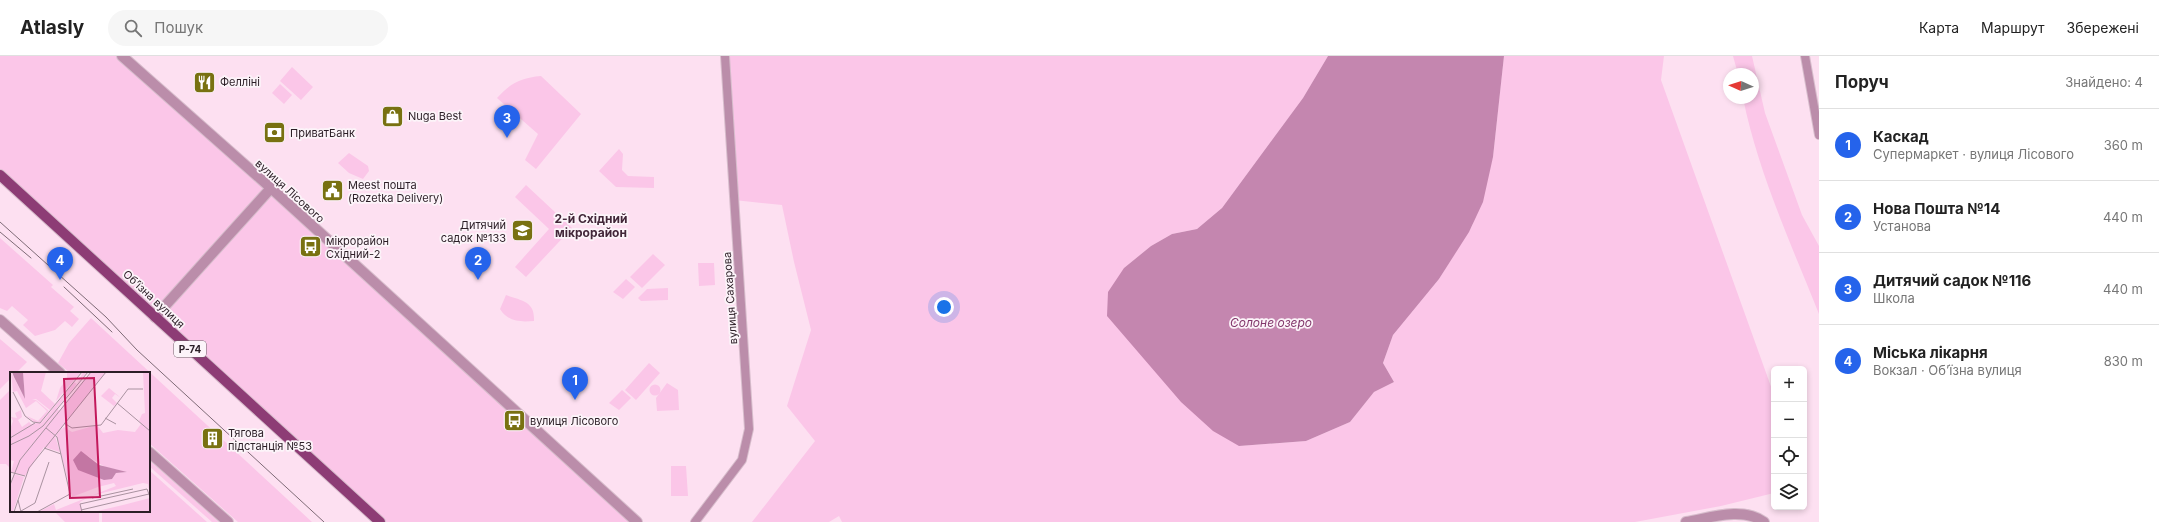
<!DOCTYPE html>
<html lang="uk">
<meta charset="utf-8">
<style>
body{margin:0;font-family:Inter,sans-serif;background:#f6f6f6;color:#222}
.controls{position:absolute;right:12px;bottom:12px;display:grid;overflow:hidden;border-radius:6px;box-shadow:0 2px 6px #0003}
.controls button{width:36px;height:36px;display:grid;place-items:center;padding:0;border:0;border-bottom:1px solid #e0e0e0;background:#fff;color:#222;font:20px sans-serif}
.compass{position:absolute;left:1723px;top:12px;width:36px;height:36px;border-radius:50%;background:#fff;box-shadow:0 2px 6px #0003;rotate:273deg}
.you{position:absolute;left:944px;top:251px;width:14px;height:14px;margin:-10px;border:3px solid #fff;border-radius:50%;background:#1a73e8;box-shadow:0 0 0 6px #1a73e833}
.badge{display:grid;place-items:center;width:26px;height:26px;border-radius:50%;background:#2563eb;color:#fff;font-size:13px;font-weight:700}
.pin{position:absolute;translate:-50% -33px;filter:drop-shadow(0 1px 2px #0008)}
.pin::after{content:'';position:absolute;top:21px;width:14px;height:12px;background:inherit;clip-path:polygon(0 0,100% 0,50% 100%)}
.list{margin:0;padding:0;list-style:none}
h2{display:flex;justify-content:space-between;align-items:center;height:52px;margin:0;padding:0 16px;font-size:17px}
h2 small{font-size:13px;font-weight:400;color:#767676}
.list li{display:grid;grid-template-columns:26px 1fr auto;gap:12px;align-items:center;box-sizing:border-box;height:72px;padding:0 16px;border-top:1px solid #e0e0e0}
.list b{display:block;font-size:15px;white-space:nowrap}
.list p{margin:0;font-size:13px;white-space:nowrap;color:#767676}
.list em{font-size:13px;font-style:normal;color:#767676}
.icon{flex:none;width:22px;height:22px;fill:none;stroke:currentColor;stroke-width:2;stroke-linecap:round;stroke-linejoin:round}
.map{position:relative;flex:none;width:1819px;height:466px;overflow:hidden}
header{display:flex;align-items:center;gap:24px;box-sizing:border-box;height:56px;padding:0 20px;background:#fff;border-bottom:1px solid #e0e0e0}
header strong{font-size:19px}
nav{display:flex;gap:22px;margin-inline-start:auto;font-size:14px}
.search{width:280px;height:36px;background:#f6f6f6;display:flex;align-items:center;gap:10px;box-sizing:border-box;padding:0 14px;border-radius:22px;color:#767676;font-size:15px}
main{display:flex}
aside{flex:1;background:#fff}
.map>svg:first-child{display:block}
.green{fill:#fbc6e8}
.water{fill:#c486af}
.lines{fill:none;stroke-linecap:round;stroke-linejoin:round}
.minor-casing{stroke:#d7bdcc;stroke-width:10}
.tertiary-casing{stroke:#d7bdcc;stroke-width:12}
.primary-casing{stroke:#d7bdcc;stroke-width:12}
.minor{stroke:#bb8daa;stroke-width:8}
.tertiary{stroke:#bb8daa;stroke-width:10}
.primary{stroke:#8d3c75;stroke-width:10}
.tram{stroke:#7e6a76;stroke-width:1}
.labels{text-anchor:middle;stroke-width:3.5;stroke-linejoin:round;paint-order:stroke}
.shield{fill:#fcf4f9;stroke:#6a5e65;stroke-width:1}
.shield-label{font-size:10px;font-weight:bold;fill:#2b1e26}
.poi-label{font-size:11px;fill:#2b1e26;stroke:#fcf4f9;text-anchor:start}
.street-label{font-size:11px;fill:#2b1e26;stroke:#fcf4f9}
.neighbourhood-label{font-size:12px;font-weight:bold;fill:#422739;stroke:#fcf4f9}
.water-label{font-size:12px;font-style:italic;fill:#82366b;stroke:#fcf4f9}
.inset-road{fill:none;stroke:#a992a0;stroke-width:1}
.view{fill:#c2185b;fill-opacity:0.15;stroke:#c2185b;stroke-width:2}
.inset-edge{fill:none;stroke:#2b1e26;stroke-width:2}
</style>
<header>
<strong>Atlasly</strong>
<div class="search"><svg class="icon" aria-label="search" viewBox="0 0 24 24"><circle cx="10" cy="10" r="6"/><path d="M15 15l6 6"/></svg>Пошук</div>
<nav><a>Карта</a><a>Маршрут</a><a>Збережені</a></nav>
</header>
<main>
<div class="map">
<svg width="1819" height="466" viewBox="0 0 1819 466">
<rect width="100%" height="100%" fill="#fde0f1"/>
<path class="green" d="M0,0H122L637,466H380L0,119Z
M725,0H1328L1303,42L1222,152L1197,173L1172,178L1151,190L1124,212L1239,390L1306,385L1350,366L1374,336L1394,326L1383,307L1393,279L1439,223L1472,170L1493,101L1504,0H1664L1661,24L1774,339V437L1721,450L1635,466H842L839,460L829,466H752L815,385L787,350L811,274L794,206L782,149L734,144Z
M1733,0H1752L1765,57L1802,159L1819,190V258C1791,188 1758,116 1743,42H1753V18H1738Z
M292,11L313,31L301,44L280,25Z
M541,20L581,58L536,113L525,104L538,78L497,42C511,27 520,22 541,20Z
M280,28L292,39L284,48L272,37Z
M619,93L623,98L622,114L628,120L654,121V132L616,131L599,115Z
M349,97L368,110L369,115L363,123L349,117L338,107Z
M526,129L572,172L526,221L515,211L549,173L515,141Z
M0,182L53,229L51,231L74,251L70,255L79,263L72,271L65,265L55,274L35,280L23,269L28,264L12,250L7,255L0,252Z
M653,198L665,209L642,232L630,221Z
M698,207H714L715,229L699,230Z
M626,223L635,231L623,243L613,236Z
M668,232V244L641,245L638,242L647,233Z
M506,239C522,245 535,245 534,265C520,266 508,266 500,253Z
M91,262L312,466H238L149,387V317H70L58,307L69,287Z
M0,283L27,306L16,317H11V322L0,333Z
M649,307L660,317L636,344L625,334Z
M667,327L678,334L679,354L657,355L656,342Z
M649.5 334a5.5 5.5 0 1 1 11 0a5.5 5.5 0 1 1-11 0Z
M11,333V413L6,408H0V344Z
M622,334L631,342L619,354L609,347Z
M149,404L219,466H212L149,410Z
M671,410H686L688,440H671Z
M149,414L207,466H102V455H149Z
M54,455H99V466H65Z"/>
<path class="water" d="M1328,0H1504L1493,101L1483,146L1469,176L1439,223L1393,279L1383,307L1394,326L1374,336L1350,366L1306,385L1239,390L1213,375L1181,346L1107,260L1108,236L1124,212L1151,190L1172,178L1197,173L1222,152L1303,42Z"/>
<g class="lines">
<defs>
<path id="minor" d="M1805,0L1819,79
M695,466L742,404L749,373L725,0"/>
<path id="tertiary" d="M122,0L271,132L637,466
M155,261L271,132
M0,264L60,317
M149,396L228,466
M1686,466C1710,462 1742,450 1764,466"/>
<path id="primary" d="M0,119L380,466"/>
</defs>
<use href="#minor" class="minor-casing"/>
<use href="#tertiary" class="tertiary-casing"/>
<use href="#primary" class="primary-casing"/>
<use href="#minor" class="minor"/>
<use href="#tertiary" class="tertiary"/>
<use href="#primary" class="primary"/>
<path class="tram" d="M0,166L106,261L137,294L324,466
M0,176L31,202
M64,231L112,276"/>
</g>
<defs>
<symbol id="restaurant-square" viewBox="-11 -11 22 22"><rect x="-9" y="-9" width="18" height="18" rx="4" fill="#787111" stroke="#fcf4f9"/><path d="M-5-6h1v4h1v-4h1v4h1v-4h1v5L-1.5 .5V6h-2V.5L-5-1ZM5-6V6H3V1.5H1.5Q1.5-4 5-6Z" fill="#fff"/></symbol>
<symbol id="shop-square" viewBox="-11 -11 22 22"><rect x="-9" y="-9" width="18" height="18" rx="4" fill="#787111" stroke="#fcf4f9"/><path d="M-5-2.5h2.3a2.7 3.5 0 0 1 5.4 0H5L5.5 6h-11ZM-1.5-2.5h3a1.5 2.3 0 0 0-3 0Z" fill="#fff"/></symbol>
<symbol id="bank-square" viewBox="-11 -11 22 22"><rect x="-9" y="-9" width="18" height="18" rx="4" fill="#787111" stroke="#fcf4f9"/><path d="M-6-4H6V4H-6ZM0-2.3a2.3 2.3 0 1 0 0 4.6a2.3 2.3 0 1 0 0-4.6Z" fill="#fff"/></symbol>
<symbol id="civic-square" viewBox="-11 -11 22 22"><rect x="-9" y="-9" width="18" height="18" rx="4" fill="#787111" stroke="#fcf4f9"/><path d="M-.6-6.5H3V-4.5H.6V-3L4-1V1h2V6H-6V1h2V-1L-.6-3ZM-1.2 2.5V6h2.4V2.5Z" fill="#fff"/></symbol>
<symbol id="school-square" viewBox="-11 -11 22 22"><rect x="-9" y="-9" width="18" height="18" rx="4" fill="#787111" stroke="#fcf4f9"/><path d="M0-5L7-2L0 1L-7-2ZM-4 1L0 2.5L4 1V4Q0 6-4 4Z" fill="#fff"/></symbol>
<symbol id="bus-square" viewBox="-11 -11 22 22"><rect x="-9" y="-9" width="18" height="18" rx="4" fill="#787111" stroke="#fcf4f9"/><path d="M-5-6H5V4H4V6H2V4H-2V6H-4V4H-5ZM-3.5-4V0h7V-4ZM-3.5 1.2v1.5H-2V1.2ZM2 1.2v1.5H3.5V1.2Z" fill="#fff"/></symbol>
<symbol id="building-square" viewBox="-11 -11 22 22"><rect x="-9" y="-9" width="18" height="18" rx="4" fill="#787111" stroke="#fcf4f9"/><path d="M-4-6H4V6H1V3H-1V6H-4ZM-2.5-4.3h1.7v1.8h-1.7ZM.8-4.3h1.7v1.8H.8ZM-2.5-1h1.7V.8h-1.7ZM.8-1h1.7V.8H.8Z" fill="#fff"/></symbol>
</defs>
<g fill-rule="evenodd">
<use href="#restaurant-square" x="192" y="14" width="25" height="25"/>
<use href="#shop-square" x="380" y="48" width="25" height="25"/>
<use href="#bank-square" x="262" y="64" width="25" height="25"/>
<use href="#civic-square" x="320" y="122" width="25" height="25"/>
<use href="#school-square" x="510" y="162" width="25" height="25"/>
<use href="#bus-square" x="298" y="178" width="25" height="25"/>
<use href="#bus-square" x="502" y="352" width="25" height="25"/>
<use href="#building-square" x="200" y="370" width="25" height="25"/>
</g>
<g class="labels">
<rect class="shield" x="174" y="285" width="32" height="16" rx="3"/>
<g class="shield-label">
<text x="190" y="297">Р-74</text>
</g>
<g class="poi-label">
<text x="220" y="30">Фелліні</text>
<text x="408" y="64">Nuga Best</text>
<text x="290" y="81">ПриватБанк</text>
<text x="348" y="133">Meest пошта<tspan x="348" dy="13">(Rozetka Delivery)</tspan></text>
<text x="506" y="173" text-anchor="end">Дитячий<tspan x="506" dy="13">садок №133</tspan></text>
<text x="326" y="189">мікрорайон<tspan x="326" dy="13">Східний-2</tspan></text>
<text x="530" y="369">вулиця Лісового</text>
<text x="228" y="381">Тягова<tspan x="228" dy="13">підстанція №53</tspan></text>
</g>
<g class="street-label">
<text transform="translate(290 135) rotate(42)" y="4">вулиця Лісового</text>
<text transform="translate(730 242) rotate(-94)" y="4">вулиця Сахарова</text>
<text transform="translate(154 243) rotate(43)" y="4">Обʼїзна вулиця</text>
</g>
<g class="neighbourhood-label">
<text x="591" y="167">2-й Східний<tspan x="591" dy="14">мікрорайон</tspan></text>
</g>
<g class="water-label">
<text x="1271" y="271">Солоне озеро</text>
</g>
</g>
<g transform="translate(10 316)">
<rect width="140" height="140" fill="#fde0f1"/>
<path d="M1,0L15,27L13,0H36L31,19L45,32L40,38L26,27L22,28H26L39,39L31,50H24L17,44L28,49L37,39L26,29L16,36L7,19L3,20ZM57,0H71L46,29L50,16L57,7ZM73,0H77L47,36L49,39L81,0H96L45,64L50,80L34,75L15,104L1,100L4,89L0,88V57L3,49L1,45L7,46L5,41L11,38L12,45L8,48L12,55L19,50L13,43L21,52L32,50L64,10L67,12ZM133,0H140V125L138,112L133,111L80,124L70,130L72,140H28L44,132L46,138L106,114L104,111L88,115L62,125L46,62L54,55L62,60L87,53L93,61L108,58L125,60L131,52L129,49L132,42L135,41ZM76,83L95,95L117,100L106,101L102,107H96L67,97ZM99,16L111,26L105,22L102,26L107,31L104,34L91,24ZM4,102L14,105L3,140H0V115ZM140,126V140H83L113,133Z" fill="#fbc6e8" fill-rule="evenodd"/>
<path d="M2,0H13L15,27L4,5ZM71,79L89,93L117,100L106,101L102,107L94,108L68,98L63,88Z" fill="#c486af"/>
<path class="inset-road" d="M3,20L15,44L23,50L30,51L72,0M107,31L140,59M95,46L106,52M54,51L62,56L91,53L118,17H133M0,66L25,51M0,73L19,64L33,54L78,0M34,76L51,82M0,100L15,104M0,113L10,88L81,0M82,126L123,117M8,128L11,140M71,138L139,122M11,139L25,131L39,90M4,140L19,96L96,0M27,140L60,122L47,65L36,56M72,140L70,132L137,117L140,125"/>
<path class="view" d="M84,6L90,125L60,126L54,7Z"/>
<rect width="140" height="140" class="inset-edge"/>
</g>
</svg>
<div class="controls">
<button>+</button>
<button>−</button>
<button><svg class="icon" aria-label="locate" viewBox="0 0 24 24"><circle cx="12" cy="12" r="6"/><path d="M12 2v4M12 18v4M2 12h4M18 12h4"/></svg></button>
<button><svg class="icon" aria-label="layers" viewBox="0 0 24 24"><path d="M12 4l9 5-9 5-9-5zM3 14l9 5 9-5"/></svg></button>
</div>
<svg class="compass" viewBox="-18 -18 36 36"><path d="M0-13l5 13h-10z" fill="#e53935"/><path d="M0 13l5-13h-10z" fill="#767676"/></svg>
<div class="you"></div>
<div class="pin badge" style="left:575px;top:344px">1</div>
<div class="pin badge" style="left:478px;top:224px">2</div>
<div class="pin badge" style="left:507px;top:82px">3</div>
<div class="pin badge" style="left:60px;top:224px">4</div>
</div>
<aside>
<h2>Поруч<small>Знайдено: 4</small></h2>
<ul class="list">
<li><span class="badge">1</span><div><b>Каскад</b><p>Супермаркет · вулиця Лісового</p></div><em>360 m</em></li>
<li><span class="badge">2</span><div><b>Нова Пошта №14</b><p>Установа</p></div><em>440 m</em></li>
<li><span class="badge">3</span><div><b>Дитячий садок №116</b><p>Школа</p></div><em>440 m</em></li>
<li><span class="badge">4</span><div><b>Міська лікарня</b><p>Вокзал · Обʼїзна вулиця</p></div><em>830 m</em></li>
</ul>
</aside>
</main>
